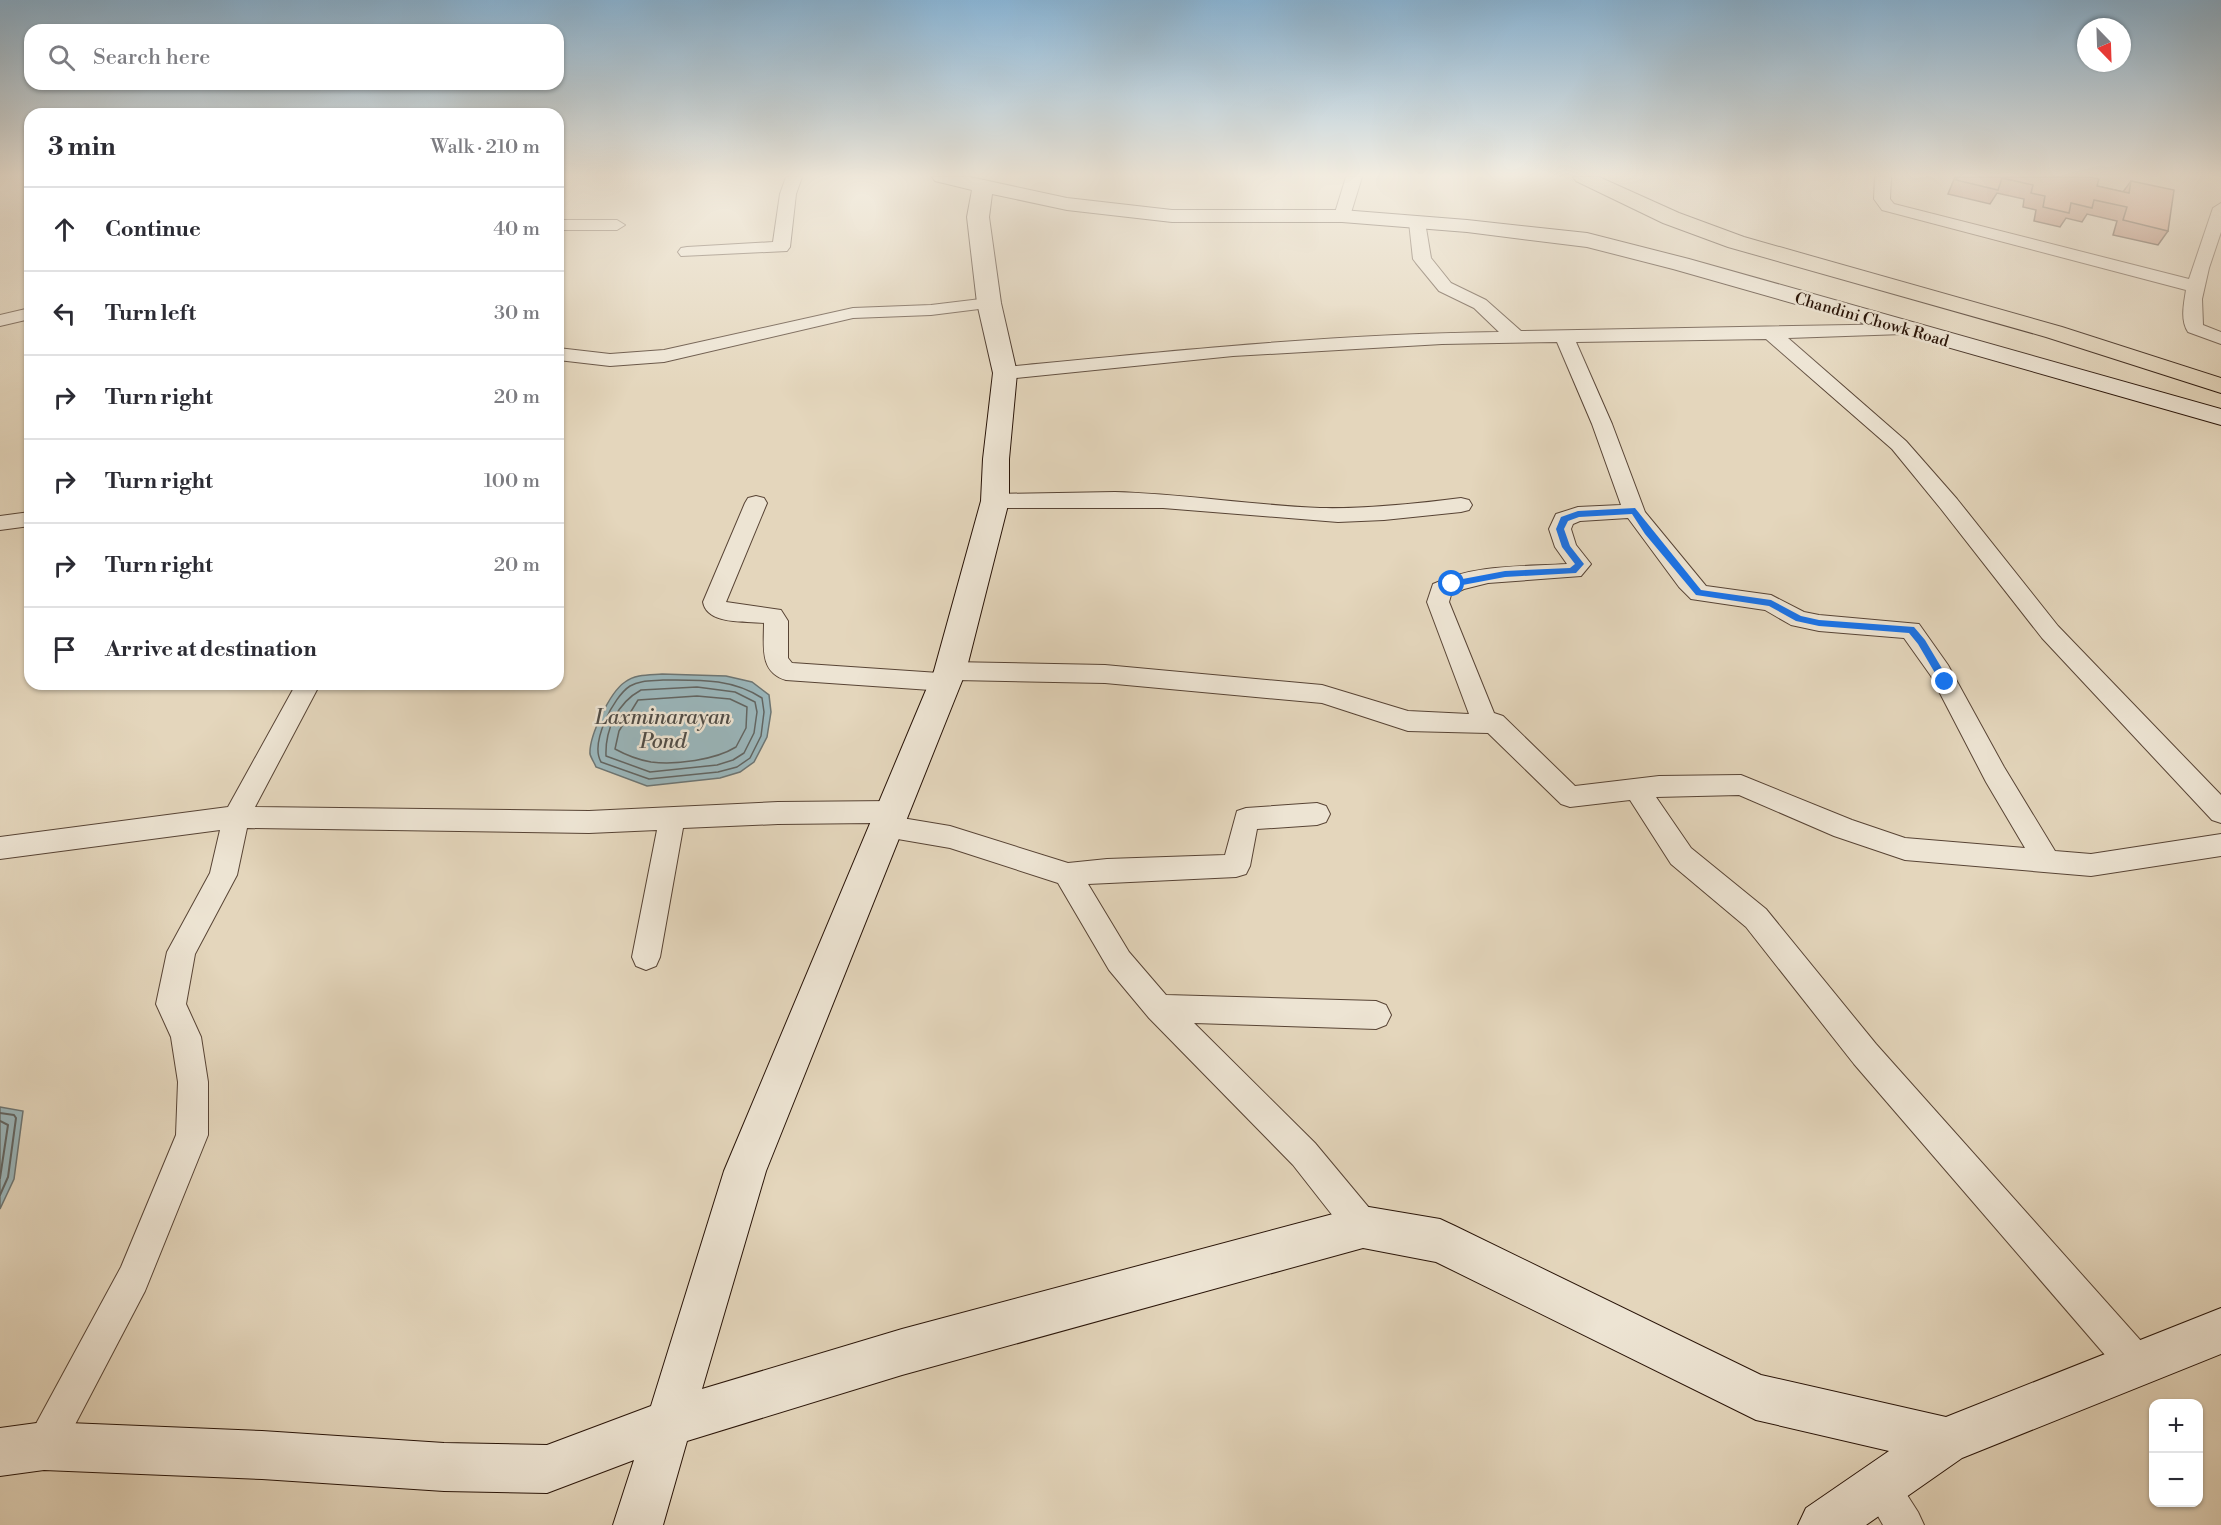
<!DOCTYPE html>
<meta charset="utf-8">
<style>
body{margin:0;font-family:"Libre Bodoni",serif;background:#f7f7f7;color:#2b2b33}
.controls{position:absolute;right:18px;bottom:18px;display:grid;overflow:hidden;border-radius:12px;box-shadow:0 2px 4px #0004}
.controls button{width:54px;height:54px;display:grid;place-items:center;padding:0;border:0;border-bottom:2px solid #e1e1e2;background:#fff;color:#2b2b33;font:30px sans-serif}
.compass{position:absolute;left:2077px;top:18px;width:54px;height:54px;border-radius:50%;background:#fff;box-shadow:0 2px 4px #0004;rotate:157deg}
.stop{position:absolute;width:18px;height:18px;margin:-14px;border:4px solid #1a73e8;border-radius:50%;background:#fff}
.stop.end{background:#1a73e8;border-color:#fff;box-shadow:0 2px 6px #0008}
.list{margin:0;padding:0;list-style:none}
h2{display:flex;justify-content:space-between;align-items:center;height:78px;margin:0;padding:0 24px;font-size:26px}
h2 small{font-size:20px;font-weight:400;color:#7c7c81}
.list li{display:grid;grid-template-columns:39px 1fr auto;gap:18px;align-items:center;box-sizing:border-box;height:84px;padding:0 24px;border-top:2px solid #e1e1e2}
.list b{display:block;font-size:22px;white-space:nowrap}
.list em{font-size:20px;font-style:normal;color:#7c7c81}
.icon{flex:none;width:33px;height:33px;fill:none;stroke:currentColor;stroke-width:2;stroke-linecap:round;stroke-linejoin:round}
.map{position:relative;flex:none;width:2221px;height:1525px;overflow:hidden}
.search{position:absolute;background:#fff;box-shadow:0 2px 4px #0004;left:24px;top:24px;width:540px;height:66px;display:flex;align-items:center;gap:15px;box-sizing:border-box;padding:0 21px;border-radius:18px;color:#7c7c81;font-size:22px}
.panel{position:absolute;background:#fff;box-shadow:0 2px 4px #0004;left:24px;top:108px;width:540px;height:582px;border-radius:18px}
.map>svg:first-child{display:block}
.water{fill:#9ab6bb;stroke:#6d7573;stroke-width:1.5}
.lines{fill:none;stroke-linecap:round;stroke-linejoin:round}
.shore-far1{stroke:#626562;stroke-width:1.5}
.shore{stroke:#626562;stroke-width:2}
.street-casing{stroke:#584435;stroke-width:2}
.secondary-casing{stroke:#291408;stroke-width:2}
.primary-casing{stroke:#291408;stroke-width:2}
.street{fill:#ede4d3;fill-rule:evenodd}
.secondary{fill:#ede4d3;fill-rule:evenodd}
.primary{fill:#e4d6bc;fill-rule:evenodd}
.wall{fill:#b47963;stroke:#291408;stroke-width:1.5}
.building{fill:#d18d73;stroke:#291408;stroke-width:1.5}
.route{fill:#1a73e8}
.labels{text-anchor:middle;stroke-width:5;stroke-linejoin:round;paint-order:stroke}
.far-street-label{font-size:16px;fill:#291408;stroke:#ede4d3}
.water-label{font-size:21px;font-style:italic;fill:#514d47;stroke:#ede4d3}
</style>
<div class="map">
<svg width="2221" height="1525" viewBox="0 0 2221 1525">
<rect width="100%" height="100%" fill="#e4d6bc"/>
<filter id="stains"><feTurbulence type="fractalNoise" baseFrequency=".00333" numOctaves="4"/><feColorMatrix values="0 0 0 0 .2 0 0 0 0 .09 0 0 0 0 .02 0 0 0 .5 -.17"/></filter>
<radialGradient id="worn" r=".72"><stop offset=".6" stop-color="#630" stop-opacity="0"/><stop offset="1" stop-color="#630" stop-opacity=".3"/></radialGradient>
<path class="water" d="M662,674L726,676L752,682L769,695L771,712L767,737L754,762L740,772L720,778L647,786L596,767C595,764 591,758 590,754C589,736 610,692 625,682C635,674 650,675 662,674Z
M0,1107L23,1111L14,1179L0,1209Z"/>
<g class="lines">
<path class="shore-far1" d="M663,680C698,680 731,678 762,698L764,712L761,736L750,758L737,767L718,772L649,779L601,762C590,743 613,697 630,686C640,680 652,681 663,680Z
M697,687L735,692L755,702L757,712L754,733L744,753L733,760L717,765L650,772L606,756C605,730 617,703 641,690Z
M697,696L730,699L747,707L746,728L736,747C715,760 676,765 651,762C639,760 626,755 615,749L619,731L638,700Z"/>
<path class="shore" d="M0,1113L14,1115L16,1118L8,1177L0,1195
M0,1121L8,1125L0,1178"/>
<defs>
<path id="street" d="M786,177H802L796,194L790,247L787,251L681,256L678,252L681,248L687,247L773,242L780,194Z
M1346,177H1362L1350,216L1342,221L1334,216Z
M1875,177H1891L1890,199L1894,204L2189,279L2213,208L2221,203V232L2209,268L2202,299L2203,325L2221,332V344L2188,332C2180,320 2184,303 2186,290L1882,210L1874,199Z
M1417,217L1425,222L1431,258L1451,283L1486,300L1521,331L1909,324L1912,328L1909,332L1903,334L1788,338L1906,441L1957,499L2058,626L2221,795V823L2212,820L2042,638L1941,509L1892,449L1766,339L1576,342L1612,424L1645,512L1706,586L1771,595L1804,612L1819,615L1919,624L1948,665L2004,767L2055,851L2091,854L2221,834V856L2091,876L1905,860L1834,836L1739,795L1656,797L1691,848L1766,909L1876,1044L2150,1351L2155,1364L2150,1377L2137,1382L2124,1377L1854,1064L1746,927L1671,864L1630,800L1570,807L1561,804L1488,733L1408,731L1322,703L1105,683L956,680L954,688L945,691L786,680C759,672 764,646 764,623C746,621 707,625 703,602L745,503L748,498L756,496L764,498L767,503L726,602L781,610L788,621V658L792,663L939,673L942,665L950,662L1105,665L1322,685L1408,711L1469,714L1427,602L1433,584C1476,564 1520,567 1567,564L1555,547L1549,529L1556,514L1578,507L1621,505L1592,424L1557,342L1442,344L1233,356L1005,379L998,377L995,373L998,369L1005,367C1170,351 1334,334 1499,332L1474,308L1439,291L1416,263L1413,259L1409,222ZM1628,518L1679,587L1691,599L1765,610L1791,625L1819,631L1904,638L1931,676L1986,782L2025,848L1905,838L1852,820L1741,775L1659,776L1575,786L1503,716L1494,713L1449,602L1451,595L1464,589L1488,583L1581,576L1591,564L1576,545L1571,529L1573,524L1580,521Z
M558,220H617L625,225L617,230H558Z
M989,298L995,299L998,303L995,307L931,315L853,318L664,362L610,366L558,360V348L610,354L664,350L853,308L931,305Z
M30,308V319L0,326V315Z
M1115,492C1184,494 1251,505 1320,508C1367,509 1414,504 1461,498L1469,500L1472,505L1469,510L1461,512L1384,520L1338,522L1163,508H995L988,506L984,501L988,496L995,494Z
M30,512V526L0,530V516Z
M296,684H320L255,807L589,811L778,802L892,801L901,804L905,812L902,818L950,826L1068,863L1107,859L1225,855L1237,811L1246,808L1317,803L1326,806L1330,814L1326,822L1317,825L1257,829L1250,866L1246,874L1236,877L1088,884L1129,952L1166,995L1376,1001L1386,1005L1391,1015L1386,1025L1376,1029L1194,1023L1315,1143L1375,1215L1380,1227L1375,1239L1363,1244L1351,1239L1293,1165L1149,1018L1109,970L1058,883L950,848L886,837L877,834L873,826L874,823L778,824L683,828L660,957L656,966L646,970L636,966L632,957L657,830L589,833L247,828L237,875L195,954L186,1004L201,1037L208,1082V1135L145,1291L57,1459L44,1464L31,1459L26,1446L31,1433L121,1267L176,1135L178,1082L171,1037L156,1004L167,952L210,873L220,830L0,859V837L228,807Z
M1880,1467L1893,1473L1918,1512L1924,1525H1883L1861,1486L1867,1473Z"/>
<path id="secondary" d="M932,177H970L1067,198L1172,210H1342L1467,220L1587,233L1689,259L2221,409V425L1673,269L1587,247L1467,232L1342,222H1172L1067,210L992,194L989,217L1001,303L1017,373L1009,459V501L966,671L766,1171L702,1389L902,1329L1363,1206L1440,1219L1455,1226L1761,1375L1946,1417L2221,1308V1354L1962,1458L1866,1525H1798L1806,1508L1889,1451L1756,1420L1436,1262L1363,1248L902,1375L687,1441L663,1525H613L634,1460L547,1493L444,1491L262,1479L44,1470L0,1476V1428L44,1422L262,1431L444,1443L547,1445L651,1406L724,1171L934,671L981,501L983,459L993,373L977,303L967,217L972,190L935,181Z"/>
<path id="primary" d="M1573,177H1599L1679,213L1744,237L2062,327L2221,378V393L2046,337L1728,247L1663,223L1576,181Z"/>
</defs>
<use href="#street" class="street-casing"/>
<use href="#secondary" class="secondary-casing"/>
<use href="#primary" class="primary-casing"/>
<use href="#street" class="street"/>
<use href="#secondary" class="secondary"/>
<use href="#primary" class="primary"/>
</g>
<path class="wall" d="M1955,177H2090L2097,186L2123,192L2131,181L2168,231L2158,245L2113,235L2117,221L2087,214L2082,222L2066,218L2060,227L2034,221L2036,210L2023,207L2024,199L1997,193L1990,204L1948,194Z"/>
<path class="building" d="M1957,177H2090L2099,179L2097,186L2129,193L2131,181L2174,190L2168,231L2123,220L2127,207L2094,200L2092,208L2071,203L2069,213L2043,207L2045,196L2031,193L2033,185L2002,178L1998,190L1956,180Z"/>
<linearGradient id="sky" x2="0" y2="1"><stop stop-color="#89b5d6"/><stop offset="0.45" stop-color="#f3ede1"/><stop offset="1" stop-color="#f3ede1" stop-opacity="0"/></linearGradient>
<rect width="2221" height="390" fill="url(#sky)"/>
<path class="route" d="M1635,508L1701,590L1771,600L1801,616L1819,620L1914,627L1925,640L1950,682L1949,685H1942L1918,644L1909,633L1819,626L1796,621L1769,606L1696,595L1645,534L1632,514L1579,517L1568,521L1564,529L1570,546L1584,564L1576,573L1505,577L1452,587L1448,584L1452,581L1505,571L1570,568L1575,564L1562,547L1556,529L1561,517L1578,511Z"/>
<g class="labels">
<g class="far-street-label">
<text transform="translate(1872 319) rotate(16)" y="6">Chandini Chowk Road</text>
</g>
<g class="water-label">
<text x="663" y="724">Laxminarayan<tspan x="663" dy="24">Pond</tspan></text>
</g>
</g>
<rect width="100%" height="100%" filter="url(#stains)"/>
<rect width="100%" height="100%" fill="url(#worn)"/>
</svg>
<div class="controls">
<button>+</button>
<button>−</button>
</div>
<svg class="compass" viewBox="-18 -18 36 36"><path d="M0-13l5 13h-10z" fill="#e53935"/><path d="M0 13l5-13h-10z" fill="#7c7c81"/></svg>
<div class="stop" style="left:1452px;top:584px"></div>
<div class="stop end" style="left:1945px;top:682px"></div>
<div class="search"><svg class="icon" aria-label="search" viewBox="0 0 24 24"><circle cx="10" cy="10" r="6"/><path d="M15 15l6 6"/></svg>Search here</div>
<section class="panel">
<h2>3 min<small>Walk · 210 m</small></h2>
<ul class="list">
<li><svg class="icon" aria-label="ahead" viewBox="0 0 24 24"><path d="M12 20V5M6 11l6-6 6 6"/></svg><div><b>Continue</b></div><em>40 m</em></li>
<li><svg class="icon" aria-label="left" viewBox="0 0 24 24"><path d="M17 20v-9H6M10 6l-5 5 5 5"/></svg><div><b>Turn left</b></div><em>30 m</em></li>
<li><svg class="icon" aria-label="right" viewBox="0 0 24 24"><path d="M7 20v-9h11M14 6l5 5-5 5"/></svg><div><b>Turn right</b></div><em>20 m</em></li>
<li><svg class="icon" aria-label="right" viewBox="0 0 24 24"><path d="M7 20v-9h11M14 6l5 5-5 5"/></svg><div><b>Turn right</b></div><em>100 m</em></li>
<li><svg class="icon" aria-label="right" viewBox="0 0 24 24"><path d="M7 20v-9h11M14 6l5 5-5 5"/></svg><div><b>Turn right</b></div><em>20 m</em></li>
<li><svg class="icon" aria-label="arrive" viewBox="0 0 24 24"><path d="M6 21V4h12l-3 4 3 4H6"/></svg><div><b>Arrive at destination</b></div></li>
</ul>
</section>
</div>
